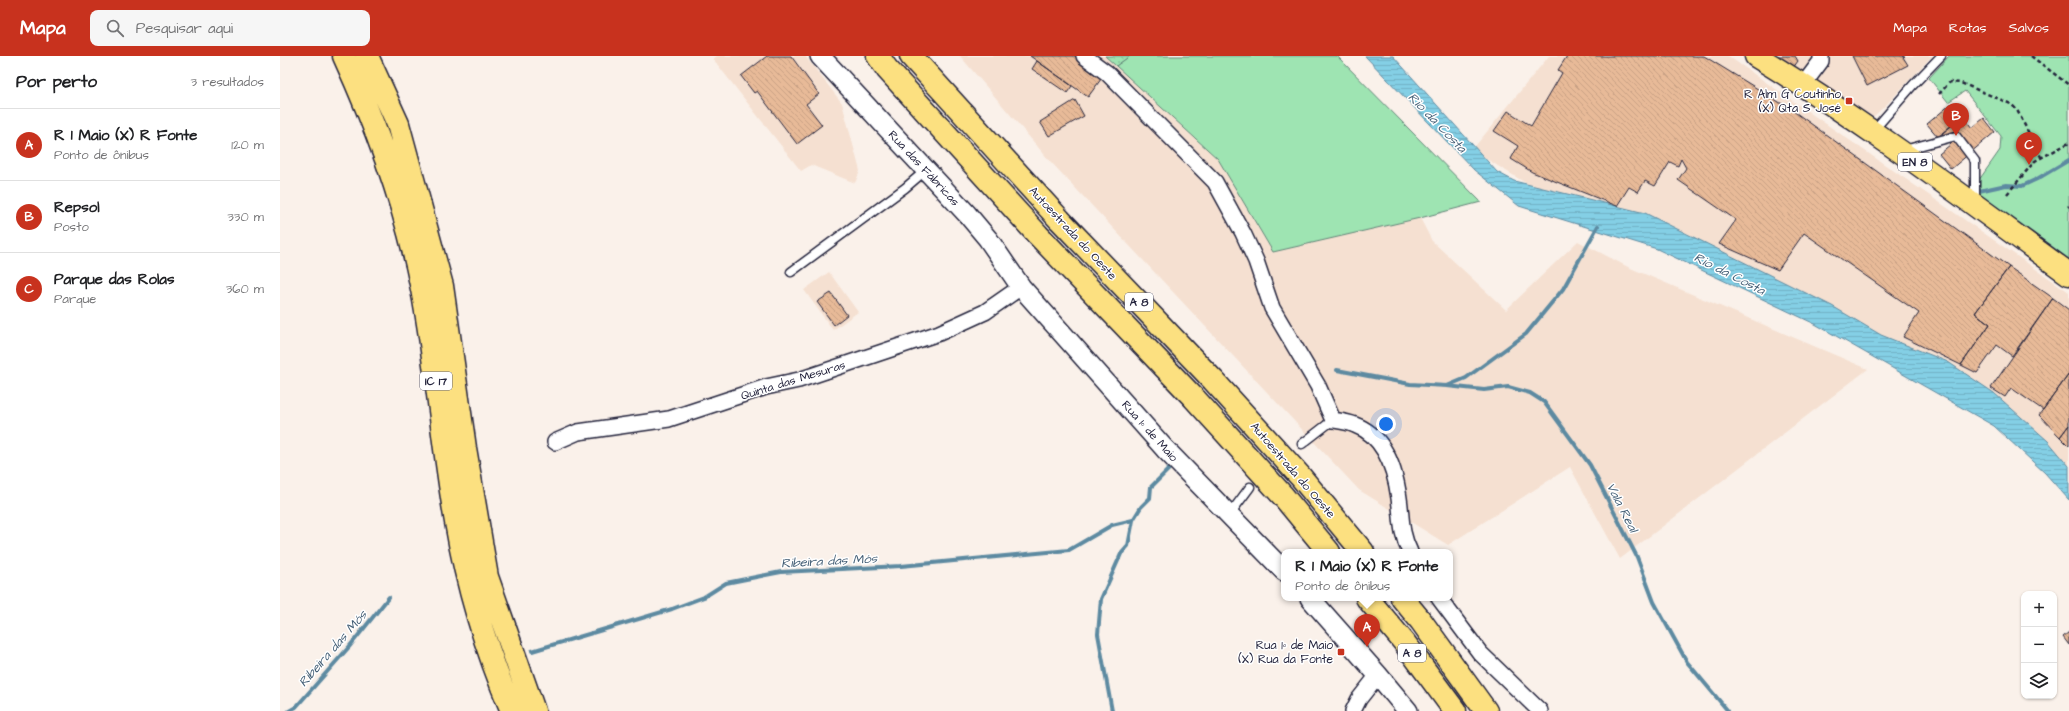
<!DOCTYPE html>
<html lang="pt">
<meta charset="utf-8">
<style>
body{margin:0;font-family:"Architects Daughter",sans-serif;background:#f6f6f6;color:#202124}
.controls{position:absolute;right:12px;bottom:12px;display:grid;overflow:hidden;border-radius:8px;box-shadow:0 1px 3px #0004}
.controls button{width:36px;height:36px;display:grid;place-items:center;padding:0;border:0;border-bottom:1px solid #e0e0e0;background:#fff;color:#202124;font:20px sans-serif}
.you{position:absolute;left:1106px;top:368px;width:14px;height:14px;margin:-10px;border:3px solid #fff;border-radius:50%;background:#1a73e8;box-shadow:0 0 0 6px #1a73e833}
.badge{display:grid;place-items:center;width:26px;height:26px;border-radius:50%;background:#c8321e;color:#fff;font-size:13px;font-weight:700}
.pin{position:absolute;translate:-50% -33px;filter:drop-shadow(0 1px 2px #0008)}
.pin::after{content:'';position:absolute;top:21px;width:14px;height:12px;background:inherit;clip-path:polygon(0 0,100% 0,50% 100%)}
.popup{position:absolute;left:1001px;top:493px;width:172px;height:52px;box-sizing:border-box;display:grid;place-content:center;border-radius:8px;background:#fff;filter:drop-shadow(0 1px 3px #0005);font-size:13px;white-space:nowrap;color:#757577}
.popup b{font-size:15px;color:#202124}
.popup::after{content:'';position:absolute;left:50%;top:100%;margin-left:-8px;border:8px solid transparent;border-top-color:#fff}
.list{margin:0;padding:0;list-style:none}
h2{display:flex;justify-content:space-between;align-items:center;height:52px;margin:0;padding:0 16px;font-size:17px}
h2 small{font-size:13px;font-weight:400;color:#757577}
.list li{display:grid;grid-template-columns:26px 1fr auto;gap:12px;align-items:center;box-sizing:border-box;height:72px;padding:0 16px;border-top:1px solid #e0e0e0}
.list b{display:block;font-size:15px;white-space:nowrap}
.list p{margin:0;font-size:13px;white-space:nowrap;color:#757577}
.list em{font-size:13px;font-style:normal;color:#757577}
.icon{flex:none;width:22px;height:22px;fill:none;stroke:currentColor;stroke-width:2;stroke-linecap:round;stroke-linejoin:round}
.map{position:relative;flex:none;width:1789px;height:655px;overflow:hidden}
header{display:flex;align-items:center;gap:24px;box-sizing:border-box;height:56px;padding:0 20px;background:#c8321e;color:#fff}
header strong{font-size:19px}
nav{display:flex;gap:22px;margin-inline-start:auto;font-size:14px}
.search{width:280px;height:36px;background:#f6f6f6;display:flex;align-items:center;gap:10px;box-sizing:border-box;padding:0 14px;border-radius:8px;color:#757577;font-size:15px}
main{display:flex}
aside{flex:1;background:#fff}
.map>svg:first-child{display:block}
.built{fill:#f5e0d1}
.grass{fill:url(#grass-dots);stroke:#608376}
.green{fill:#9ee4b2;stroke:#608376}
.water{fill:url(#water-rules);stroke:#5d8aa1}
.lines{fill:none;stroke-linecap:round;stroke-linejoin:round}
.stream{stroke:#5d8aa1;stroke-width:4}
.building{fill:url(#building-back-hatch);stroke:#22223b}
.service-casing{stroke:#22223b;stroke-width:11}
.minor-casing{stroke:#22223b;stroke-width:18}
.tertiary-casing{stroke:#22223b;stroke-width:22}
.primary-casing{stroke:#22223b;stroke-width:25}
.trunk-casing{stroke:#22223b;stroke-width:25}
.motorway-casing{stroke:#22223b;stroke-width:25}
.path{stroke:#22223b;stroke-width:2.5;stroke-dasharray:4 3;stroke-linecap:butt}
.service{stroke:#fff;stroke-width:8}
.minor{stroke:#fff;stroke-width:15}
.tertiary{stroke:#fff;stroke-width:19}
.primary{stroke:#fce080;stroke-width:22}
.trunk{stroke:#fce080;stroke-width:22}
.motorway{stroke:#fce080;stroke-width:22}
.poi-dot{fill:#c8321e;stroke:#fff;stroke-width:1.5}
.labels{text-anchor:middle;stroke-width:3;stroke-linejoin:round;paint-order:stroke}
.shield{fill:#fff;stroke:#646476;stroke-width:1}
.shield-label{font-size:11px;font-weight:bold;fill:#22223b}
.poi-label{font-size:12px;fill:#22223b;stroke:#fff;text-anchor:end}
.street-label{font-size:12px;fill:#22223b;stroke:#fff}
.water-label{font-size:13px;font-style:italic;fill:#445f76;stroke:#fff}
</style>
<header>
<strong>Mapa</strong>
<div class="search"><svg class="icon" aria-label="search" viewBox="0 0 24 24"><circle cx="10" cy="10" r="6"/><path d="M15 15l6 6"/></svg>Pesquisar aqui</div>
<nav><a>Mapa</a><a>Rotas</a><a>Salvos</a></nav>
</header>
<main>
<aside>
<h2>Por perto<small>3 resultados</small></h2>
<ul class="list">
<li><span class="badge">A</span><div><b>R 1 Maio (X) R Fonte</b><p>Ponto de ônibus</p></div><em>120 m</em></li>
<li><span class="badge">B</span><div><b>Repsol</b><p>Posto</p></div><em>330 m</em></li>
<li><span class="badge">C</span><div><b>Parque das Rolas</b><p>Parque</p></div><em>360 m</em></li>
</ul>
</aside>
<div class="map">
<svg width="1789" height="655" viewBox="0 0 1789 655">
<defs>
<pattern id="grass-dots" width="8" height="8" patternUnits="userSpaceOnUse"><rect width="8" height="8" fill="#9ee4b2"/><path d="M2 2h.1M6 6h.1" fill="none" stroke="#88c39a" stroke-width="1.8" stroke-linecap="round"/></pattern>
<pattern id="water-rules" width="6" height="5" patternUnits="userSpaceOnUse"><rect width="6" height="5" fill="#84cfe5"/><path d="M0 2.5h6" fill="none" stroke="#72b1c5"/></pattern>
<pattern id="building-back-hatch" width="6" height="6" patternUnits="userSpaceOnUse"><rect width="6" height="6" fill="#e8ba98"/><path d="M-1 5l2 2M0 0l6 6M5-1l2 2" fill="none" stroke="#c7a084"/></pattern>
</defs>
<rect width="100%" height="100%" fill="#faf1ea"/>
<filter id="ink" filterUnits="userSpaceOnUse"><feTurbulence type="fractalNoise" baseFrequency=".025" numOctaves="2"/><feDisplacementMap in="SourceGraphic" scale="8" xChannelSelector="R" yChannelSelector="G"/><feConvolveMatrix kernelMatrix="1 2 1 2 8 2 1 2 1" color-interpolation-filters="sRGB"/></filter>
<g filter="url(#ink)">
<path class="built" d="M437,0H525L562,47L580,115L575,127L531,109L521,115L433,3Z
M680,0H825L938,103L993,196L1140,162L1152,185L1226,254L1298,185L1348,211L1588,313L1340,503L1290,411L1168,489L1079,434L769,104Z
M1269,0H1448L1789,236V428L1720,352L1275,145L1192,94Z
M1491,0H1652L1607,48L1593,61Z
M549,216L578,256L553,274L524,234Z"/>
<path class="grass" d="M825,0H850L836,10Z"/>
<path class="green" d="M850,0H1057L1201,146L1140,162L993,196L938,103L836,10Z
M1669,0H1789V210L1700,146L1699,124L1720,94L1721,80L1685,35L1668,46L1649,22Z"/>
<path class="water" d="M1085,0H1113L1217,116L1234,125L1365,157L1552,250L1601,279L1668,306L1714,337L1768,385L1789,410V444L1765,417L1714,370L1535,268L1377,193L1239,150L1194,114Z"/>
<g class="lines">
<path class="stream" d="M1699,135L1726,129L1742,130L1757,123L1789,104
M1057,314L1130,328L1167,330L1186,322L1246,278L1283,233L1318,170
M1167,330L1204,334L1228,331L1250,337L1264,346L1310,409L1357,501L1374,546L1407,606L1448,655
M252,595L392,553L424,541L446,527L501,516L621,510L789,494L832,469L853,464
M9,655L16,651L69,591L109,541
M832,655L818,578L821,543L841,498L848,490L853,464L861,451L870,442L871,431L889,413"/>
</g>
<path class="building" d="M487,0H511L539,38L526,48L542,69L517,88L477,35L474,37L461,20Z
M750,0H796L824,19L808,41Z
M1287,0H1424L1512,54L1729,211L1695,257L1710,268L1681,309L1623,281L1639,257L1524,177L1498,214L1439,188L1456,164L1398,124L1406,112L1401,103L1398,110L1390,106L1375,130L1365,125L1358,136L1349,131L1337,150L1252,116L1231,103L1238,90L1214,75L1228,55L1251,70L1282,17L1278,14Z
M1493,0H1515L1518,5L1513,12Z
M1572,0H1625L1623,1L1628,9L1587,30Z
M757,5L792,30L787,37L752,13Z
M795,44L804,60L769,80L760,66Z
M1671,48L1682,61L1658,81L1647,68Z
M1683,60L1692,72L1704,62L1715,76L1671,113L1659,98L1671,88L1662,77Z
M1729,211L1773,242L1732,300L1717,289L1697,317L1681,309L1710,268L1695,257Z
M551,237L567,259L554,269L537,246Z
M1773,242L1789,254V318L1763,354L1731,332L1725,341L1711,332Z
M1789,318V369L1780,381L1759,359Z
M1789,369V390L1780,381Z
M1789,576V589L1783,581Z"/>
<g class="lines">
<defs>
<path id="service" d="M1593,75L1633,29L1661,0
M1624,94L1676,80L1695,105V146
M511,216L625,132L646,114
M1022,388L1053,364
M950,458L970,431"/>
<path id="minor" d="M804,0L827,17L935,126L963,177L976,205L992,252L1038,330L1053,364C1060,365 1068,366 1075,369C1105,380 1115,413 1119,442C1122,462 1120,476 1130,496
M1523,29L1541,5V0
M275,386L298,376L389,363L486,331L519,324L659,277L705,256L741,231
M1159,542L1200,597L1260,655
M1073,655L1079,643L1098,619"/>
<path id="tertiary" d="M540,0L687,158L708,183L741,231L885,393L1004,515
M1030,542L1098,619L1128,655"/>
<path id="primary" d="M1476,0C1585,66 1686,143 1789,218"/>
<path id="trunk" d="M64,0C98,74 126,152 142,233C157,310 162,388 176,466C187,531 206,594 232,655
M87,0L118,68L162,230L185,392L207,521L254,655"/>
<path id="motorway" d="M598,0L607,13L758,179L914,342L1003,440L1049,496
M631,0L780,164L933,324L1020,420L1083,496
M1087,542L1124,586L1175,655
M1122,542L1141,565L1206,655"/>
</defs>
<use href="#service" class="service-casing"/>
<use href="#minor" class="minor-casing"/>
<use href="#tertiary" class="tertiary-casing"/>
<use href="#primary" class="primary-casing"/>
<use href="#trunk" class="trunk-casing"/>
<use href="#motorway" class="motorway-casing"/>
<path class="path" d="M1751,0L1789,29
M1659,38L1670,26L1681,27L1731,48L1737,54L1761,101
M1727,138L1755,105L1789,87
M1788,151L1789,150"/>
<use href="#service" class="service"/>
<use href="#minor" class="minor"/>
<use href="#tertiary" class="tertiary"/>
<use href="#primary" class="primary"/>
<use href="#trunk" class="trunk"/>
<use href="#motorway" class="motorway"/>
</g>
</g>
<g class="poi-dot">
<rect x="1565" y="41" width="8" height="8" rx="2"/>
<rect x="1057" y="592" width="8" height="8" rx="2"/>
</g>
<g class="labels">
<g class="shield">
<rect x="1618" y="97" width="34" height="18" rx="3"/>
<rect x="845" y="237" width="28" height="18" rx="3"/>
<rect x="140" y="316" width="32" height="18" rx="3"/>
<rect x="1118" y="588" width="28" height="18" rx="3"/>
</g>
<g class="shield-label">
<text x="1635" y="110">EN 8</text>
<text x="859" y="250">A 8</text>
<text x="156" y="329">IC 17</text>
<text x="1132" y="601">A 8</text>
</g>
<g class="poi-label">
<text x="1561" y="42">R Alm G Coutinho<tspan x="1561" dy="14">(X) Qta S José</tspan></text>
<text x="1053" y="593">Rua 1º de Maio<tspan x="1053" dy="14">(X) Rua da Fonte</tspan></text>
</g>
<g class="street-label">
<text transform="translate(644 112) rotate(47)" y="4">Rua das Fábricas</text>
<text transform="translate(793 177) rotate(47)" y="4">Autoestrada do Oeste</text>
<text transform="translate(513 324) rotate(-17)" y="4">Quinta das Mesuras</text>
<text transform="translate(870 375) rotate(48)" y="4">Rua 1º de Maio</text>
<text transform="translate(1013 414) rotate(49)" y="4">Autoestrada do Oeste</text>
</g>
<g class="water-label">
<text transform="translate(1158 66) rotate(46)" y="5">Rio da Costa</text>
<text transform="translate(1450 217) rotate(27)" y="5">Rio da Costa</text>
<text transform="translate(1343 451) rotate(63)" y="5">Vala Real</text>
<text transform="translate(549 504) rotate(-3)" y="5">Ribeira das Mós</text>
<text transform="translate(52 592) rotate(-49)" y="5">Ribeira das Mós</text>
</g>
</g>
</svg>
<div class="controls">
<button>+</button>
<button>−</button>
<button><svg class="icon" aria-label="layers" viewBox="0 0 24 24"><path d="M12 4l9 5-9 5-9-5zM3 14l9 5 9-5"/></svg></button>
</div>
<div class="you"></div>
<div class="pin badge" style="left:1087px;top:591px">A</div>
<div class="popup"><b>R 1 Maio (X) R Fonte</b>Ponto de ônibus</div>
<div class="pin badge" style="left:1676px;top:80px">B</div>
<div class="pin badge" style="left:1749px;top:109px">C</div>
</div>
</main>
